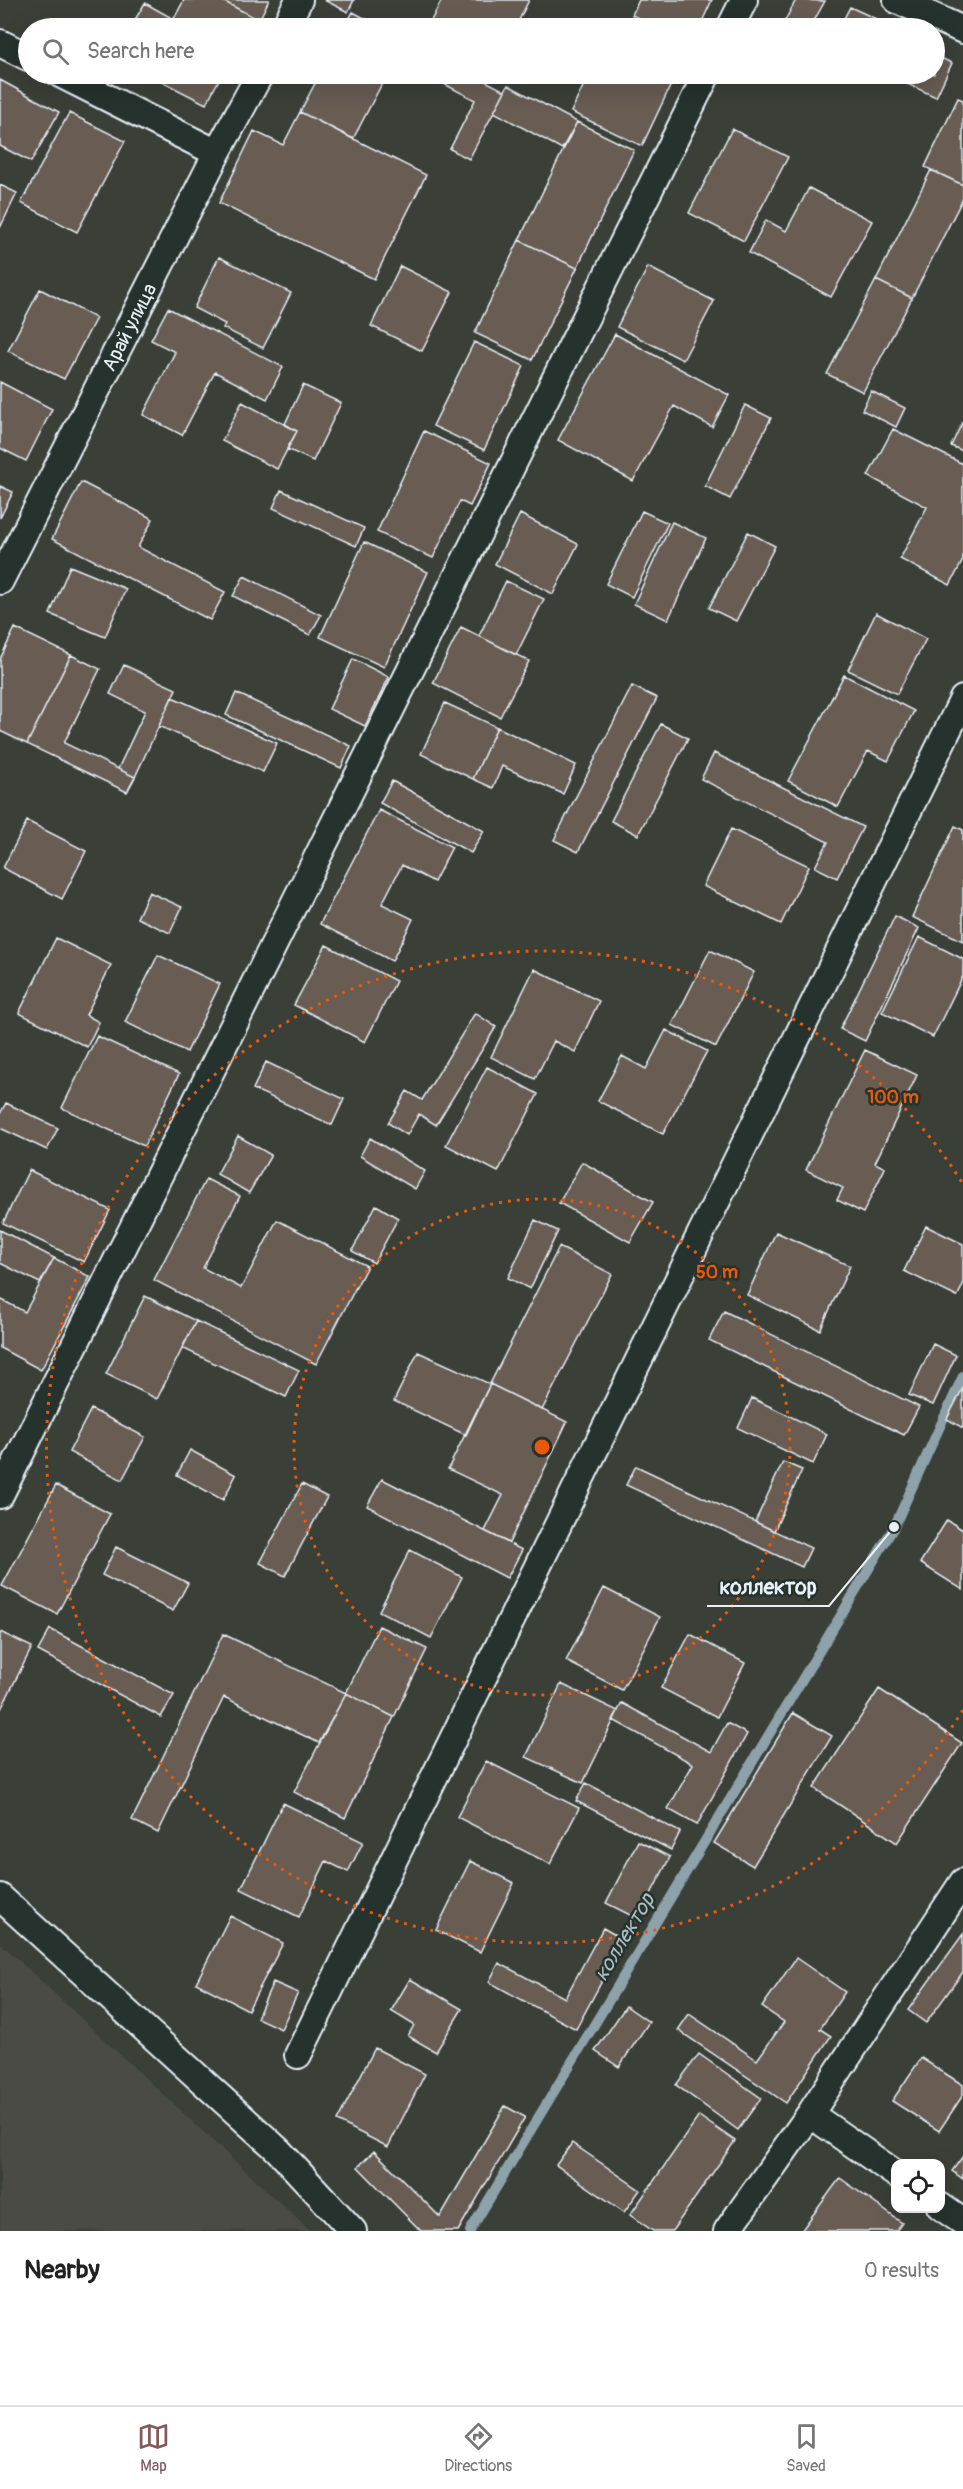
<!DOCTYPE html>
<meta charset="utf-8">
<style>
body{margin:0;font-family:Pangolin,sans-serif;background:#f6f6f6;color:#222}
.controls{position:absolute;right:18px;bottom:18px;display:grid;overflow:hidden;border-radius:12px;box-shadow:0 6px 24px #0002}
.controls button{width:54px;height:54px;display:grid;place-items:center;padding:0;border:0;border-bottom:2px solid #e0e0e0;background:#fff;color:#222;font:30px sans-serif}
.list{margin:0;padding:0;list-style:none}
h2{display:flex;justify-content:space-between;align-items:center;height:78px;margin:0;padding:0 24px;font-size:26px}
h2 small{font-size:20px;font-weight:400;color:#767676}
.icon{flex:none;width:33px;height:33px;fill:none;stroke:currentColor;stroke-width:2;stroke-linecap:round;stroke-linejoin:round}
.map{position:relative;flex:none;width:963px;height:2231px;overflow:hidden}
.search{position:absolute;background:#fff;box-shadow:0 6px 24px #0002;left:18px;right:18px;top:18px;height:66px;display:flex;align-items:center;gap:15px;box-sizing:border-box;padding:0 21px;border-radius:33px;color:#767676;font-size:22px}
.sheet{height:174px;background:#fff}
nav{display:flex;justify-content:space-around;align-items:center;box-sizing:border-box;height:84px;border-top:2px solid #e0e0e0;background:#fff;font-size:16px;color:#767676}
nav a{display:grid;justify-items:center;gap:3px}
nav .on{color:#85585c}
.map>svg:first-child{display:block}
.built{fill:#4b4b44}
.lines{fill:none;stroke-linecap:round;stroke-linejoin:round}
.stream{stroke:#8da2aa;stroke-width:10}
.building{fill:#675c53;stroke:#e8f1f8;stroke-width:1.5}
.street-casing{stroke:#e8f1f8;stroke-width:30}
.street{stroke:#26332d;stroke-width:26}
.ring{fill:none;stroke:#e8590c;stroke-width:3;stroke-dasharray:3 6}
.labels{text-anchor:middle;stroke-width:5;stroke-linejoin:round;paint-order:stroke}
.street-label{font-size:20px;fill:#e8f1f8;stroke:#26332d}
.water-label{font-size:21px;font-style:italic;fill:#abbcc4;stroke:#26332d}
.centre{fill:#e8590c;stroke:#26332d;stroke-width:3}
.ring-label{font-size:18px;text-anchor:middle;font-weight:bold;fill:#e8590c;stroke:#26332d;stroke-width:5;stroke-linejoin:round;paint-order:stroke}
.leader{fill:none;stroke:#e8f1f8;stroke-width:2}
.callout-dot{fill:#e8f1f8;stroke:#26332d;stroke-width:2}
.callout-label{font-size:21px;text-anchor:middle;font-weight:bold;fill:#e8f1f8;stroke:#26332d;stroke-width:5;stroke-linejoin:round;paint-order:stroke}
</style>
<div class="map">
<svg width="963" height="2231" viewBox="0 0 963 2231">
<rect width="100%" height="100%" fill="#3a3f38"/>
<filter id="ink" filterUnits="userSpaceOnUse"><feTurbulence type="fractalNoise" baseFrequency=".0167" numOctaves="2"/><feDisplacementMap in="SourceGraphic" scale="12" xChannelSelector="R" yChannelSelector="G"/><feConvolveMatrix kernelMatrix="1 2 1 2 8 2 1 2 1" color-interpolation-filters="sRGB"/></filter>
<g filter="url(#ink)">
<path class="built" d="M0,1943L310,2231H0Z"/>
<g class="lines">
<path class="stream" d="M470,2231L894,1527L963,1376"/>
</g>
<path class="building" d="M184,0H221L252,16L245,28H169Z
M221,0H269L259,20Z
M324,0H354L348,12Z
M442,0H529L515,28H427Z
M639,0H712L699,28H659L632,15Z
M796,0L825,1L810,28H781Z
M145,3L170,17L164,28H130Z
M850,7L896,28H839Z
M353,12L383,28H344Z
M934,55L952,63L936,97L903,82L907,74H934Z
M147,74H222L206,104Z
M320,74H387L353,139L300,112Z
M425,74H472L505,91L469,159L450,149L475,100Z
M589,74H676L642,146L571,112Z
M0,80L59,112L31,162L0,146Z
M508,85L577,122L562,149L494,112Z
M958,98L963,100V185L925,167Z
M300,112L426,175L374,279L219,203L254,131L283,145Z
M69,113L125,141L77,232L21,203Z
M577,122L634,150L577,268L519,240Z
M732,129L788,157L744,241L689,213Z
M931,170L963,185V198L912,298L876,280Z
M0,185L17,193L0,228Z
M809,188L872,221L831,297L749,253L766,220L786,231Z
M519,240L577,268L532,360L475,333Z
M219,257L291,293L263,348L223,328L225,324L194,308Z
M400,266L452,292L422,351L371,326Z
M648,267L714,301L683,360L617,327Z
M876,280L912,298L863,392L827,374Z
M40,289L96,318L64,379L8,351Z
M168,308L283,367L267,399L215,372L182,435L143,415L175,352L151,340Z
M615,334L729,395L712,427L674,406L633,481L558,440Z
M474,342L524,366L484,450L433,426Z
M0,382L52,409L26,461L0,448Z
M303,385L341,403L313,461L287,449L297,431L285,424Z
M871,391L905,408L896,427L862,410Z
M242,402L297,431L277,469L222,441Z
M745,405L771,418L730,499L705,486Z
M963,421V451L951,446Z
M893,429L963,464V560L950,585L900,559L927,507L868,476Z
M424,431L491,463L470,506L460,501L433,558L377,532Z
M81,482L153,519L138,547L225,592L210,620L52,539Z
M0,486L13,492L0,518Z
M281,490L364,528L356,546L273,508Z
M642,511L668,523L632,597L606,584Z
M520,514L578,544L553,594L495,564Z
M672,522L706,538L668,620L634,604Z
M748,532L775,546L736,621L709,608Z
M364,542L428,572L384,667L320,637Z
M70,566L126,589L105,637L50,614Z
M244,576L321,615L310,635L233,596Z
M506,581L544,599L516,655L479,636Z
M876,613L926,639L897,694L848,670Z
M461,627L529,661L500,717L433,683Z
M15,628L71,655L27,744L0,731V659Z
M71,655L100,669L64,743L135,777L127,792L27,744Z
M353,659L389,677L365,726L329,709Z
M124,665L176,689L135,777L118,769L145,711L110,694Z
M844,675L914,711L888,761L868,751L838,807L788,781Z
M632,686L657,698L578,852L554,840Z
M236,693L351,746L341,768L226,715Z
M172,697L277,743L263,772L159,726Z
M445,703L497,727L473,779L421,754Z
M661,724L688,738L638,835L611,821Z
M497,727L576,765L563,794L502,766L493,788L473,779Z
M714,753L863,827L837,878L815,867L828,842L701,779Z
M392,781L484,831L471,853L380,803Z
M379,810L452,847L434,882L402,865L382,904L413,919L392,961L320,924Z
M27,821L86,851L62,899L3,868Z
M955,826L963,830V941L912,917Z
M731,829L809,866L781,924L703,886Z
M149,892L182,907L170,933L137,918Z
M895,916L919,928L865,1041L840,1029Z
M919,937L963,959V976L933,1037L882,1012Z
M56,938L111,965L86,1015L99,1022L87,1047L19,1013Z
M326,945L396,981L365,1042L294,1005Z
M710,950L754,972L716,1047L672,1025Z
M158,955L220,984L187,1052L125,1022Z
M534,969L599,1001L575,1052L554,1041L535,1079L491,1057Z
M475,1013L496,1027L436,1125L419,1114L407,1135L388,1123L407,1091L422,1100Z
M666,1030L707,1051L663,1134L598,1101L622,1056L646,1069Z
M97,1036L179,1074L144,1146L62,1108Z
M865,1050L917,1075L875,1163L885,1168L863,1213L837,1200L843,1188L806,1170Z
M266,1062L344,1099L332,1125L253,1089Z
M487,1067L538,1094L498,1172L446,1145Z
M6,1103L58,1128L47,1150L0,1128V1114Z
M238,1136L271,1155L249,1193L217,1174Z
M370,1138L425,1171L415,1189L360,1156Z
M582,1162L653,1202L630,1242L559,1203Z
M29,1170L110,1210L84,1262L3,1223Z
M206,1179L240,1196L203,1268L241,1288L277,1220L367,1266L316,1364L154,1280Z
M376,1205L398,1218L374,1263L352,1251Z
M535,1220L558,1231L530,1289L508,1278Z
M926,1226L963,1244V1285L957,1297L904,1271Z
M0,1230L54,1258L40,1283L0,1263Z
M776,1232L850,1266L820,1330L747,1295Z
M559,1247L612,1274L542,1410L490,1384Z
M54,1258L90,1277L41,1370L0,1348V1299L25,1312Z
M145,1296L196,1321L157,1399L106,1374Z
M724,1311L919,1407L904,1435L709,1340Z
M196,1321L299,1370L286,1397L182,1348Z
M933,1344L956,1355L933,1405L909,1395Z
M418,1352L490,1384L466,1435L394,1401Z
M490,1384L567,1422L509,1543L485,1531L503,1495L448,1469Z
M963,1388V1428L947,1419Z
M752,1398L827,1434L813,1464L738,1428Z
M91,1409L145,1437L122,1480L69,1452Z
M190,1450L236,1475L223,1500L177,1475Z
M783,1462L802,1470L774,1531L755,1522Z
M636,1466L811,1548L802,1567L626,1485Z
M382,1479L522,1550L507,1578L367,1506Z
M302,1484L327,1497L285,1576L260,1563Z
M56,1485L110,1514L57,1614L2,1586Z
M947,1520L963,1530V1590L920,1563Z
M116,1547L188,1583L173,1611L102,1575Z
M410,1550L462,1577L431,1638L379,1611Z
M604,1588L660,1617L622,1690L566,1661Z
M379,1626L427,1649L394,1717L346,1693Z
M50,1629L174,1695L161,1717L38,1651Z
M0,1632L32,1647L0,1711Z
M223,1634L346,1693L319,1743L224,1697L158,1833L132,1820Z
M690,1634L745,1663L717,1717L661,1688Z
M561,1684L618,1711L583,1783L526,1757Z
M879,1689L962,1743L897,1843L814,1788Z
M346,1693L394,1717L345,1818L294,1792Z
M622,1703L711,1752L727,1723L747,1734L697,1825L668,1809L693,1764L613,1720Z
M793,1713L832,1736L753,1866L714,1843Z
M486,1761L579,1808L550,1864L457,1817Z
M586,1783L680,1832L671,1850L576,1801Z
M283,1803L363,1842L348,1872L326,1861L299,1917L241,1889Z
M638,1841L670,1857L638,1919L606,1903Z
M470,1861L514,1883L480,1952L436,1930Z
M230,1916L283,1943L248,2010L196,1983Z
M603,1928L624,1940L576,2029L489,1982L499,1963L565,1998Z
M963,1934V1972L926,2023L908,2010Z
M796,1958L845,1992L820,2029L831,2036L786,2103L678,2030L689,2014L757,2060L784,2022L762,2007Z
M410,1979L462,2009L436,2052L408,2036L414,2025L391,2011Z
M273,1982L298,1993L281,2029L257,2018Z
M626,2006L649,2022L619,2067L595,2051Z
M375,2048L425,2074L388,2147L337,2121Z
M699,2054L761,2098L738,2130L676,2085Z
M921,2058L963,2085V2095L939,2131L892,2101Z
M505,2106L525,2117L458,2231H421L358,2167L374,2151L440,2217Z
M699,2116L735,2141L672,2231H653L630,2215Z
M572,2143L640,2190L624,2212L556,2165Z
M963,2156V2179L952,2171Z
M840,2178L902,2223L896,2231H801Z"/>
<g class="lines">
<defs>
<path id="street" d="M897,0L963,30
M284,28L299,0
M730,28L744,0
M0,43L28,57
M60,74L217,153
M0,581L217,153L260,74
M0,1495L707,74
M0,1897L278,2150L353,2231
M298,2055L963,699
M810,2114L896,2174
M940,2206L963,2222
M727,2231L810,2114L963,1882"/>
</defs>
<use href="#street" class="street-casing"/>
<use href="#street" class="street"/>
</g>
</g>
<g class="ring">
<circle cx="542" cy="1447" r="248"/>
<path d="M963 1710A496 496 0 1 1 963 1184"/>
</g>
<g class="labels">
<g class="street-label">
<text transform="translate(129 327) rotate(-63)" y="7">Арай улица</text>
</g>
<g class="water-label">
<text transform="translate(624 1937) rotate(-59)" y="7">коллектор</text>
</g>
</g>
<circle cx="542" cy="1447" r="9" class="centre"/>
<g class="ring-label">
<text x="893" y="1103">100 m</text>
<text x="717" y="1278">50 m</text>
</g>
<path class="leader" d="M894 1527L829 1606H707"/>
<circle class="callout-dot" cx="894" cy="1527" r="6"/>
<g class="callout-label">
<text x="768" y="1594">коллектор</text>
</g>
</svg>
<div class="controls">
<button><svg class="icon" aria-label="locate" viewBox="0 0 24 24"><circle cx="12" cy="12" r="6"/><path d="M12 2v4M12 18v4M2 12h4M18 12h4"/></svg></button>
</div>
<div class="search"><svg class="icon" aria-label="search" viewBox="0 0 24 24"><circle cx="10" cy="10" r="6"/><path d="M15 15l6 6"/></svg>Search here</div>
</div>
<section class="sheet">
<h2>Nearby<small>0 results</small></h2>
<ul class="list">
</ul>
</section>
<nav>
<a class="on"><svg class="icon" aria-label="map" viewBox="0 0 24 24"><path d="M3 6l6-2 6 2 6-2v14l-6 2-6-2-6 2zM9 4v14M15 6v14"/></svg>Map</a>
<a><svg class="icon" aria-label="directions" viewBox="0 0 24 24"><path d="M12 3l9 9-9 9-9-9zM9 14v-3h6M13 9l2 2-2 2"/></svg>Directions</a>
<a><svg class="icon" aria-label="saved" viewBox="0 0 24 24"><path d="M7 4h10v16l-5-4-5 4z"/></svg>Saved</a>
</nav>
